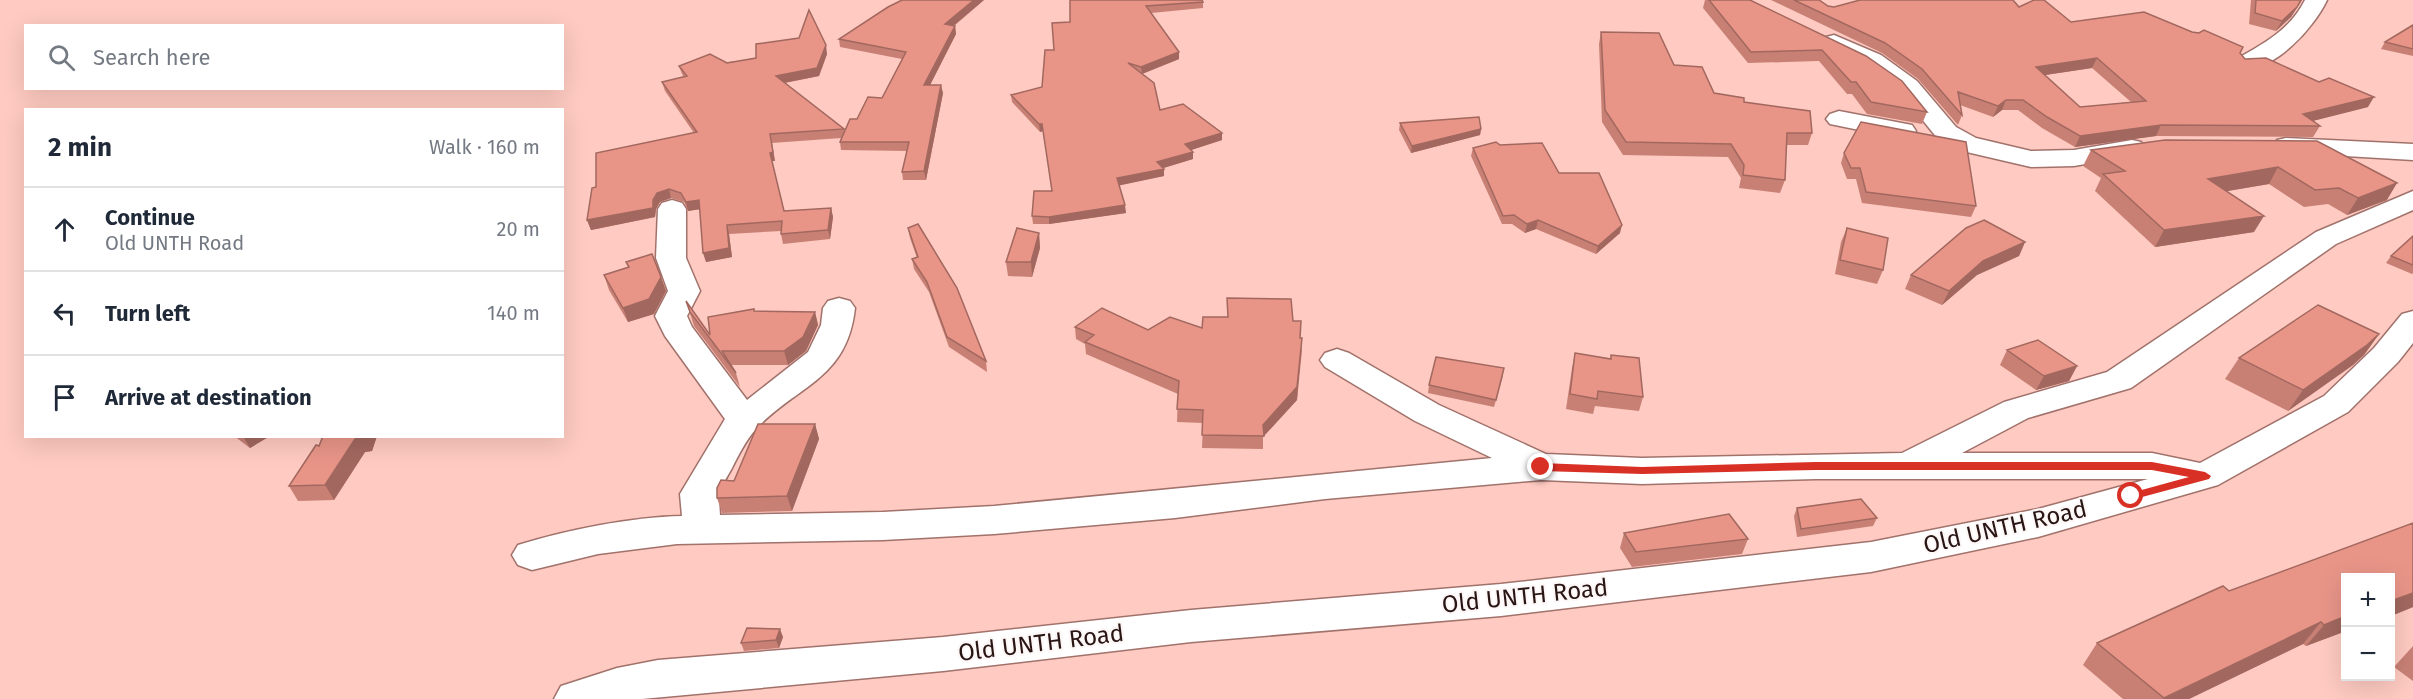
<!DOCTYPE html>
<meta charset="utf-8">
<style>
body{margin:0;font-family:"Fira Sans",sans-serif;background:#f6f6f7;color:#1f2937}
.controls{position:absolute;right:18px;bottom:18px;display:grid;overflow:hidden;border-radius:0px;box-shadow:0 6px 24px #0002}
.controls button{width:54px;height:54px;display:grid;place-items:center;padding:0;border:0;border-bottom:2px solid #e0e1e3;background:#fff;color:#1f2937;font:30px sans-serif}
.stop{position:absolute;width:18px;height:18px;margin:-14px;border:4px solid #d93025;border-radius:50%;background:#fff}
.stop.end{background:#d93025;border-color:#fff;box-shadow:0 2px 6px #0008}
.list{margin:0;padding:0;list-style:none}
h2{display:flex;justify-content:space-between;align-items:center;height:78px;margin:0;padding:0 24px;font-size:26px}
h2 small{font-size:20px;font-weight:400;color:#747a83}
.list li{display:grid;grid-template-columns:39px 1fr auto;gap:18px;align-items:center;box-sizing:border-box;height:84px;padding:0 24px;border-top:2px solid #e0e1e3}
.list b{display:block;font-size:22px;white-space:nowrap}
.list p{margin:0;font-size:20px;white-space:nowrap;color:#747a83}
.list em{font-size:20px;font-style:normal;color:#747a83}
.icon{flex:none;width:33px;height:33px;fill:none;stroke:currentColor;stroke-width:2;stroke-linecap:round;stroke-linejoin:round}
.map{position:relative;flex:none;width:2413px;height:699px;overflow:hidden}
.search{position:absolute;background:#fff;box-shadow:0 6px 24px #0002;left:24px;top:24px;width:540px;height:66px;display:flex;align-items:center;gap:15px;box-sizing:border-box;padding:0 21px;border-radius:0px;color:#747a83;font-size:22px}
.panel{position:absolute;background:#fff;box-shadow:0 6px 24px #0002;left:24px;top:108px;width:540px;height:330px;border-radius:0px}
.map>svg:first-child{display:block}
.lines{fill:none;stroke-linecap:round;stroke-linejoin:round}
.minor-casing{stroke:#a1726b;stroke-width:3}
.minor{fill:#fff;fill-rule:evenodd}
.wall{fill:#c88075;fill-rule:evenodd}
.shaded-wall{fill:#a2685f}
.building{fill:#e89588;stroke:#a2685f;stroke-width:1.5;fill-rule:evenodd}
.route{fill:#d93025}
.labels{text-anchor:middle;stroke-width:4.5;stroke-linejoin:round;paint-order:stroke}
.near-street-label{font-size:24px;fill:#291614;stroke:#fdf8f7}
</style>
<div class="map">
<svg width="2413" height="699" viewBox="0 0 2413 699">
<rect width="100%" height="100%" fill="#fecac1"/>
<g class="lines">
<defs>
<path id="minor" d="M2305,0H2327C2315,26 2273,75 2240,67L2237,62L2240,57C2267,42 2291,28 2305,0Z
M1834,35L1881,55L1917,81L1956,127L1976,138L2031,151L2074,150L2132,140L2141,142L2145,148L2141,154L2074,166L2031,167L1958,150L1938,139L1899,91L1863,65L1826,47L1822,42L1826,37Z
M1839,111L1912,125L1916,131L1912,137L1903,139L1830,124L1826,119L1830,114Z
M2286,138L2413,144V160L2277,152L2273,146L2277,140Z
M2413,191V210L2336,244L2131,388L2028,418L1962,453H2152L2200,463L2324,396L2374,348L2402,314L2413,311V343L2398,362L2348,412L2218,485L2038,537L1871,572L1501,616L1191,642L943,671L642,699H554L561,686L617,668L658,660L943,637L1191,610L1501,584L1871,542L2038,509L2148,479H1816L1642,484L1541,480L1325,499L1175,518L994,534L883,540L677,544L598,554L532,570L518,565L512,555L518,545C567,530 631,517 682,516L680,494L725,419L665,336L655,316L668,291L656,258L658,209L662,203L672,200L682,203L686,209V258L700,291L687,316L692,327L747,400L808,352L821,325L823,308L828,301L839,298L850,301L855,308C847,380 797,385 756,429C746,440 739,454 732,468C721,487 718,492 720,515L883,512L994,506L1492,458L1415,421L1325,367L1320,360L1325,353L1337,349L1349,353L1439,405L1546,454L1642,458L1902,453L2004,402L2107,372L2316,232Z"/>
</defs>
<use href="#minor" class="minor-casing"/>
<use href="#minor" class="minor"/>
</g>
<path class="wall" d="M984,0L954,26H955L956,34L930,85L943,93L926,180H903L902,172L907,151L841,150L840,142L841,138L772,143L775,161H772L784,211L831,208L833,217L830,239L783,244L781,234V231L729,234L732,257L706,262L700,209L688,211L684,202L671,198L660,202L656,209L655,217L591,230L587,220L596,187L694,133L665,91L662,82L684,77L682,74L679,66L827,54L819,76L785,83L844,129V132L857,119L882,98L902,59L840,47L839,39Z
M1070,0L1203,2V8L1151,13L1179,52V59L1142,74L1160,110L1222,140L1191,150L1193,152V159L1163,168L1164,176L1119,185L1126,213L1049,224H1033L1032,216L1052,191L1043,131L1040,132L1012,102L1011,95L1042,87L1054,50L1070,22Z
M1705,0H1750L1927,112L1922,124L1867,114L1852,94H1847L1819,61L1748,63L1703,8Z
M1771,0H1819L1828,6L1834,7H2019L2071,22L2240,53L2245,59L2368,107L2312,121L2320,126L2313,137L2156,136L2075,147L2042,128L2018,110H2002L1993,117L1960,105L1962,115L1958,125L1918,79L1882,53ZM2092,68L2131,102L2080,107L2045,75Z
M2251,0H2302L2291,17L2276,31L2249,24Z
M2413,25V56L2381,49L2385,42Z
M1601,32L1674,65L1714,93L1812,133L1808,145H1786L1785,180L1780,193L1739,188L1741,178L1728,157L1623,155L1602,122L1599,44Z
M1400,123L1481,129L1480,135L1411,153L1399,130Z
M2317,141L2387,200L2347,215L2328,204L2304,207L2269,184L2226,191L2254,232L2155,247L2095,191L2101,178L2083,166L2091,150Z
M1500,145L1559,173L1620,233L1596,254L1536,229L1525,233L1512,224H1502L1471,156L1473,148Z
M1844,153L1976,206L1971,217L1862,203L1856,179H1847L1841,163Z
M908,228L986,361L987,372L949,347L929,292L914,269L912,259L917,258L910,238Z
M1847,228L1883,270L1877,284L1835,274L1841,242Z
M1039,233L1040,248L1032,277L1008,276L1006,262Z
M2413,236V273L2412,274L2386,263L2391,256Z
M2025,242L2019,256L1977,275L1942,305L1905,289L1911,275Z
M626,262L661,277L666,291L654,314L628,322L609,290L604,275L628,268Z
M686,301L710,335L754,311L815,312L818,325L806,351L788,365H731L736,373L740,387L694,326Z
M1293,321L1300,338L1302,351L1297,400L1263,437V449L1202,448L1203,423L1177,422L1178,394L1086,354L1085,344L1076,339L1075,327L1148,330L1202,328Z
M2379,334L2364,355L2353,365L2288,411L2225,379L2239,358Z
M2007,350L2077,366L2069,381L2036,390L2000,365Z
M1575,353L1610,359L1611,355L1643,397L1639,411L1595,406L1593,414L1566,409L1572,368Z
M1503,376L1494,407L1428,393L1429,385Z
M815,424L819,439L792,511L722,513L717,498Z
M234,436H270L250,448Z
M323,436H377L372,451L365,452L334,500L298,501L289,486L319,446Z
M1797,508L1877,518L1873,526L1797,537L1794,516Z
M2413,523V607L2391,616V578H2346V631L2306,646L2303,644L2189,699H2123L2083,665L2097,643L2229,591Z
M1624,533L1748,539L1742,554L1632,567L1620,548Z
M783,637L779,648L744,651L741,643Z
M2413,646V681L2394,667Z"/>
<path class="shaded-wall" d="M974,0H984L946,32L945,24Z
M2301,0H2302L2291,17L2276,31L2282,21Z
M955,26L956,34L926,93L924,85Z
M826,45L827,54L819,76L778,84L776,76Z
M1179,52V59L1142,74L1141,67Z
M2097,58L2092,68L2032,77L2036,67Z
M941,85L943,93L926,180L924,171Z
M2374,97L2368,107L2297,125L2303,114Z
M2006,100L2002,110L1993,117L1998,106Z
M1039,124H1042L1043,131L1040,132Z
M2161,125L2156,136L2075,147L2080,136Z
M1481,129L1480,135L1411,153L1412,146Z
M1222,133V140L1185,152V144Z
M770,134L775,161H772L770,153Z
M1193,152V159L1157,170V162Z
M2278,167L2269,184L2199,196L2208,179Z
M1164,169V176L1117,186V178Z
M2397,183L2387,200L2347,215L2358,198Z
M669,189L671,198L660,202L656,209L655,217L591,230L587,220Z
M699,200L701,209L688,211L686,202Z
M1125,205L1126,213L1049,224V217Z
M831,208L833,217L830,239L828,230Z
M2264,216L2254,232L2155,247L2164,230Z
M1538,220L1536,229L1525,233L1527,224Z
M727,225L729,234L732,257L706,262L703,253Z
M1622,225L1620,233L1596,254L1598,246Z
M1039,233L1040,248L1032,277L1031,262Z
M2025,242L2019,256L1977,275L1942,305L1949,291L1983,261Z
M661,277L666,291L654,314L628,322L623,308Z
M815,312L818,325L806,351L788,365L784,351Z
M2379,334L2364,355L2353,365L2288,411L2303,390Z
M1302,338L1297,400L1263,437V425Z
M2077,366L2069,381L2036,390L2044,376Z
M815,424L819,439L792,511L787,496Z
M243,436H270L250,448Z
M377,436L372,451L365,452L334,500L325,485L357,437Z
M2413,593V607L2391,616V601Z
M2346,616V631L2306,646L2324,625Z
M2321,622L2303,644L2189,699H2163Z
M780,629L783,637L779,648L776,640Z"/>
<path class="building" d="M902,0H974L945,24L955,26L924,85H941L924,171L902,172L909,142H840L850,119H857L868,97L882,98L906,52L839,39L888,7Z
M1070,0H1202L1203,2L1146,6L1179,52L1141,67L1128,63L1154,83L1160,110L1183,104L1222,133L1185,144L1193,152L1157,162L1164,169L1117,178L1125,205L1049,217L1032,216L1034,191H1052L1042,124H1039L1011,95L1042,87L1045,50H1054L1052,23L1070,22Z
M1709,0H1750L1866,56L1902,81L1927,112L1871,102L1856,82H1851L1822,50L1751,52Z
M1794,0H1819L1828,6L1834,7L1860,0H2013L2019,7L2034,0H2044L2071,22L2144,12L2192,32L2199,33L2204,30L2243,47L2240,53L2245,59L2266,58L2319,82L2329,78L2374,97L2303,114L2320,126L2161,125L2080,136L2047,117L2023,100H2006L1998,106L1958,92L1962,115L1922,69L1885,43ZM2097,58L2146,101L2080,107L2036,67Z
M2256,0H2301L2297,7L2282,21L2255,13Z
M809,10L826,45L817,68L776,76L844,129L770,134L773,152L770,153L784,211L831,208L828,230L781,234L782,221L727,225L729,248L703,253L699,200L686,202L681,193L669,189L657,193L653,200V208L587,220L592,188L596,187V153L697,132L662,82L687,76L679,66L710,54L727,63L756,58V44L799,38Z
M2413,25V49L2385,42Z
M1601,32L1659,33L1674,65L1702,67L1714,93L1744,98V102L1810,111L1812,133H1787L1785,180L1743,175L1744,165L1731,144L1626,142L1605,110Z
M1479,117L1481,129L1412,146L1400,123Z
M1861,122L1966,142L1976,206L1866,192L1860,168H1851L1844,153Z
M2165,140L2317,141L2397,183L2358,198L2339,188L2315,190L2278,167L2208,179L2264,216L2164,230L2103,174L2125,171L2091,150Z
M1496,142L1500,145L1542,143L1559,173H1599L1622,225L1598,246L1538,220L1527,224L1514,215L1503,216L1473,148Z
M1984,220L2025,242L1983,261L1949,291L1911,275L1966,228Z
M918,224L957,288L986,361L947,337L927,282L912,259L918,257L908,228Z
M1017,228L1039,233L1031,262H1006Z
M1847,228L1888,238L1883,270L1840,260Z
M2413,236V265L2391,256Z
M652,254L661,277L649,299L623,308L604,275L629,267L626,262Z
M1227,298L1291,299L1293,321H1301L1300,338H1302L1297,387L1263,425L1264,436L1202,435L1203,410L1177,409L1179,381L1085,342L1094,335L1075,327L1102,308L1148,330L1170,317L1202,328L1203,317H1228Z
M686,301L710,335L708,317L754,309V311L815,312L803,337L784,351H722L736,373L690,312Z
M2318,305L2379,334L2367,345L2303,390L2239,358Z
M2038,340L2077,366L2044,376L2007,350Z
M1575,353L1611,359V355L1639,358L1643,397L1598,391L1597,399L1570,394Z
M1436,357L1504,368L1496,400L1429,385Z
M758,424H815L787,496L717,498V488L721,480L734,481Z
M323,436H357L325,485L289,486L316,445L319,446Z
M1861,499L1877,518L1801,529L1797,508Z
M1729,514L1748,539L1636,552L1624,533Z
M2413,523V593L2391,601V578H2346V616L2324,625L2321,622L2164,698L2097,643L2223,586L2229,591Z
M747,628L780,629L776,640L741,643Z"/>
<path class="route" d="M1816,462H2152L2205,472L2211,476L2209,479L2131,500L2127,499V494L2189,477L2152,470H1816L1642,474L1541,471L1535,467L1541,463L1642,467Z"/>
<g class="labels">
<g class="near-street-label">
<text transform="translate(2005 527) rotate(-13)" y="8">Old UNTH Road</text>
<text transform="translate(1525 596) rotate(-6)" y="8">Old UNTH Road</text>
<text transform="translate(1041 643) rotate(-7)" y="8">Old UNTH Road</text>
</g>
</g>
</svg>
<div class="controls">
<button>+</button>
<button>−</button>
</div>
<div class="stop" style="left:2131px;top:496px"></div>
<div class="stop end" style="left:1541px;top:467px"></div>
<div class="search"><svg class="icon" aria-label="search" viewBox="0 0 24 24"><circle cx="10" cy="10" r="6"/><path d="M15 15l6 6"/></svg>Search here</div>
<section class="panel">
<h2>2 min<small>Walk · 160 m</small></h2>
<ul class="list">
<li><svg class="icon" aria-label="ahead" viewBox="0 0 24 24"><path d="M12 20V5M6 11l6-6 6 6"/></svg><div><b>Continue</b><p>Old UNTH Road</p></div><em>20 m</em></li>
<li><svg class="icon" aria-label="left" viewBox="0 0 24 24"><path d="M17 20v-9H6M10 6l-5 5 5 5"/></svg><div><b>Turn left</b></div><em>140 m</em></li>
<li><svg class="icon" aria-label="arrive" viewBox="0 0 24 24"><path d="M6 21V4h12l-3 4 3 4H6"/></svg><div><b>Arrive at destination</b></div></li>
</ul>
</section>
</div>
